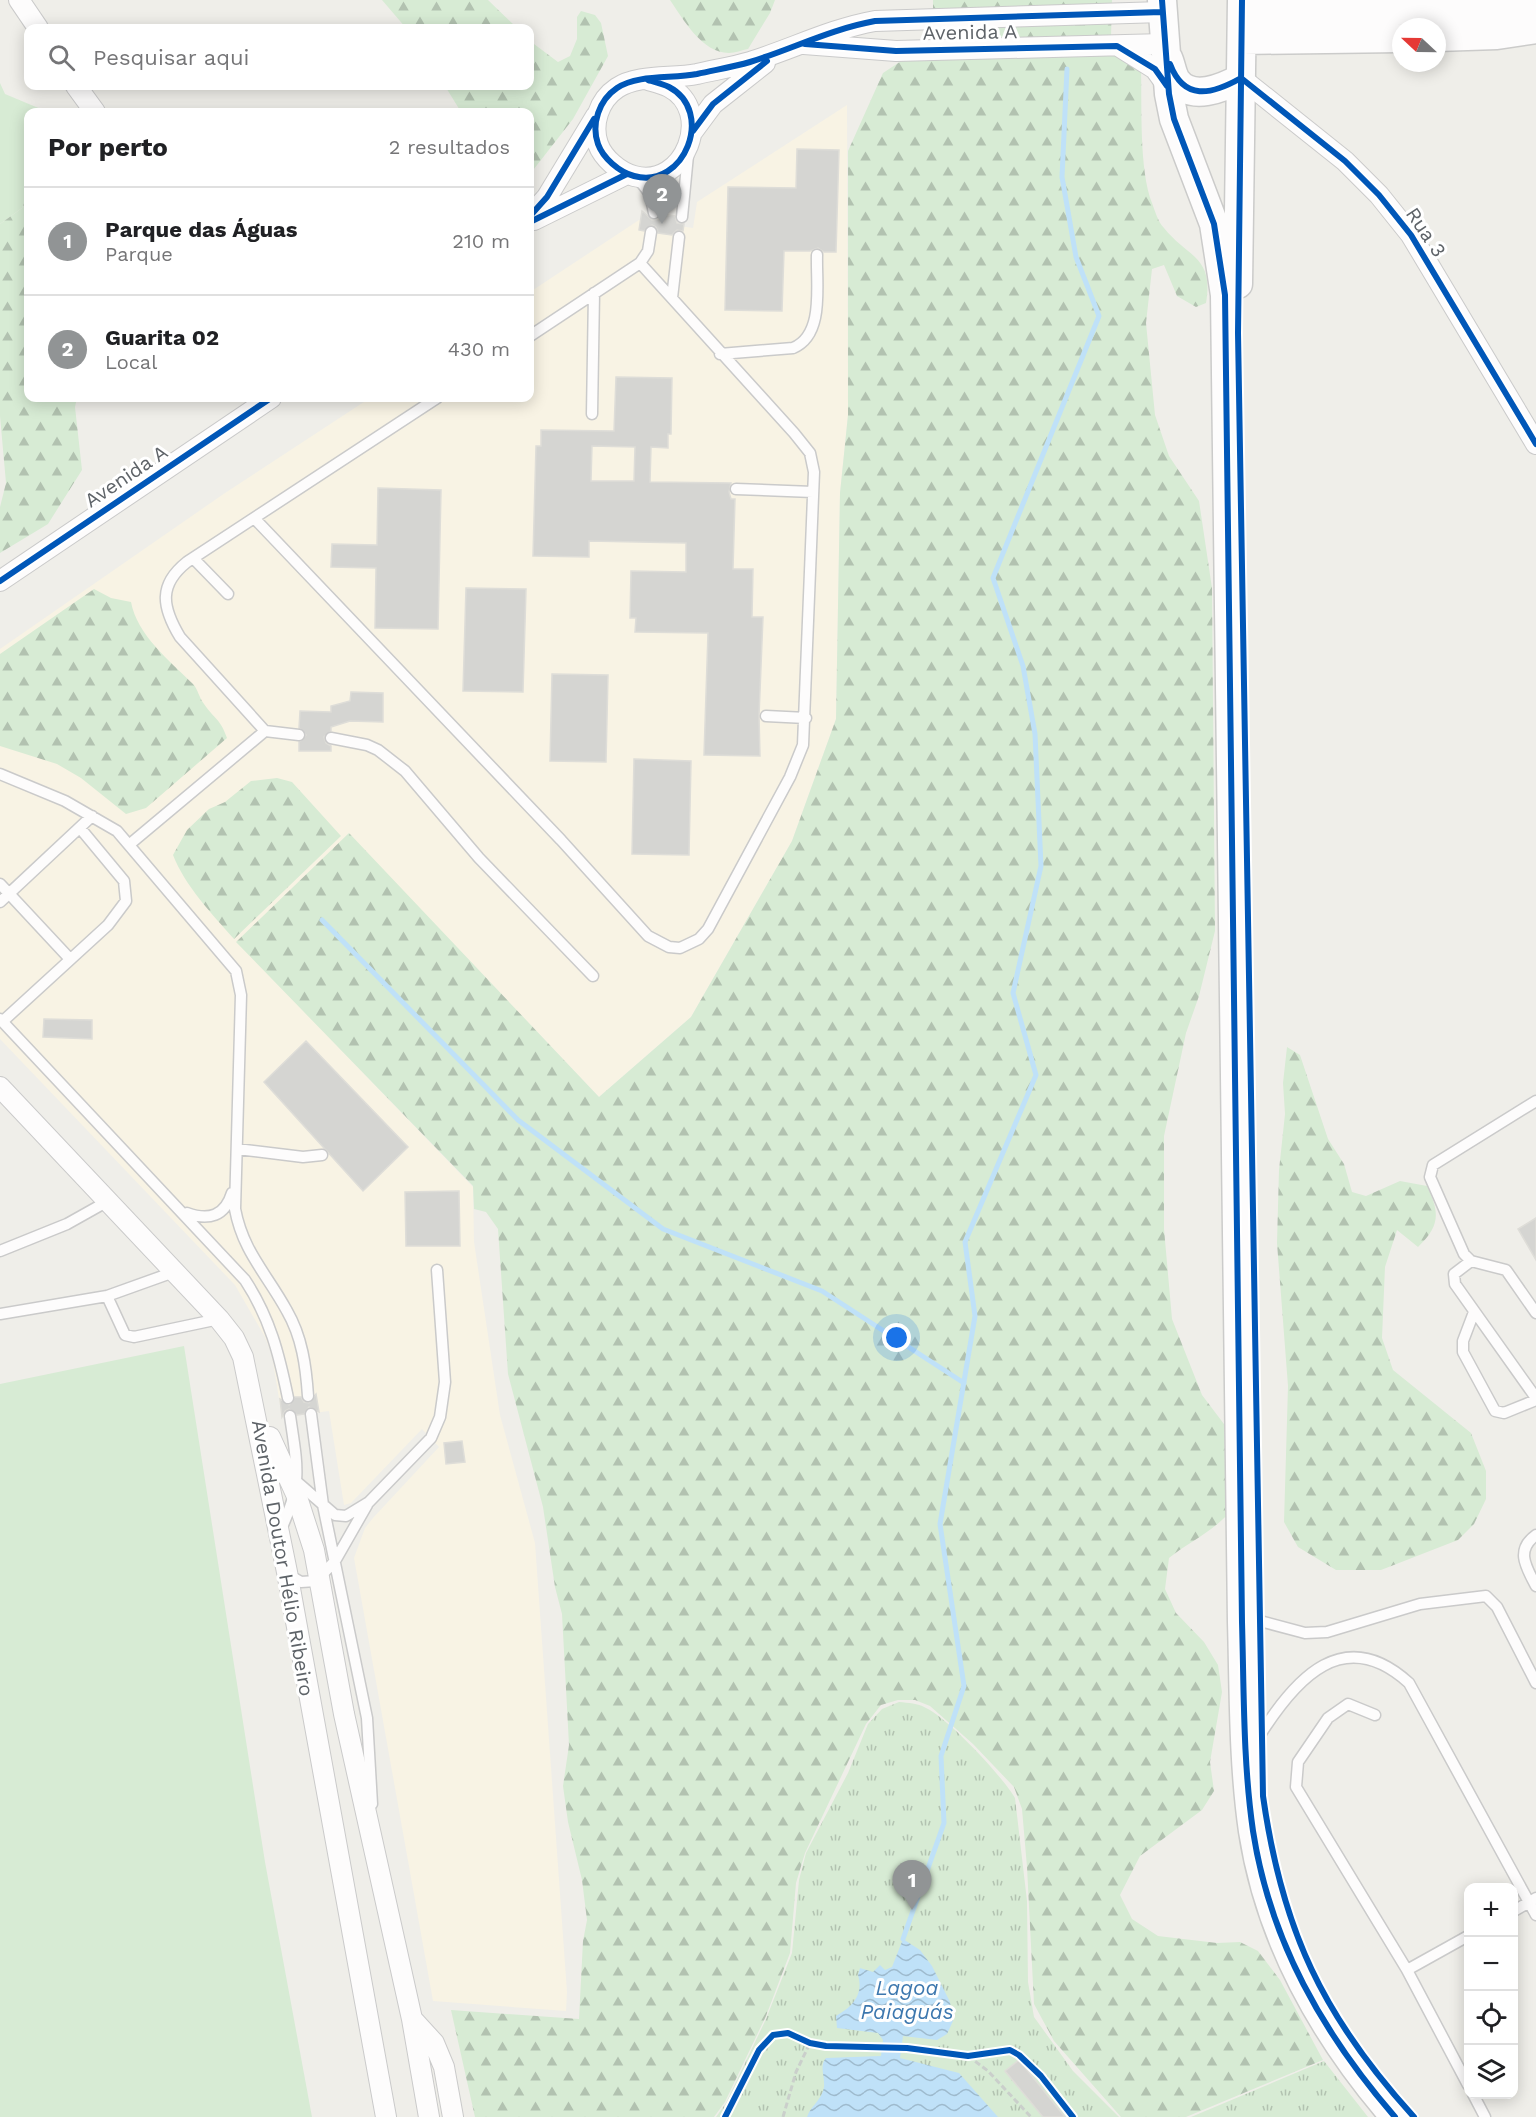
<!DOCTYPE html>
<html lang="pt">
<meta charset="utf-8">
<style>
body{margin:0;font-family:"Work Sans",sans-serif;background:#f6f6f6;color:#202124}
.controls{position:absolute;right:18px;bottom:18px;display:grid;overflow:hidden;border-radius:12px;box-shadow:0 3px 15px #0003}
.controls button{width:54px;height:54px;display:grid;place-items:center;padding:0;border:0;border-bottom:2px solid #e0e0e0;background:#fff;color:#202124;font:30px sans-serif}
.compass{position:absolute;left:1392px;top:18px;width:54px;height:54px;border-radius:50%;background:#fff;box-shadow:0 3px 15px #0003;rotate:292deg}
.you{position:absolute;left:897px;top:1338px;width:21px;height:21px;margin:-15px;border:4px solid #fff;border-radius:50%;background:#1a73e8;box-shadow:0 0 0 9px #1a73e833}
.badge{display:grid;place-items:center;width:39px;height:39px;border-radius:50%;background:#919495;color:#fff;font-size:20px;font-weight:700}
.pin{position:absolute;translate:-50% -50px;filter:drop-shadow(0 2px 3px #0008)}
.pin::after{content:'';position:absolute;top:32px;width:21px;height:18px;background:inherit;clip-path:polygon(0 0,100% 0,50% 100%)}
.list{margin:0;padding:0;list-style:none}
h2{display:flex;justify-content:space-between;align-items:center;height:78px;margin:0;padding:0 24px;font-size:26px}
h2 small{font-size:20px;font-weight:400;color:#757577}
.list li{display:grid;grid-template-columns:39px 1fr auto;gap:18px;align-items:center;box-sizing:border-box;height:108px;padding:0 24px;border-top:2px solid #e0e0e0}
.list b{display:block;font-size:22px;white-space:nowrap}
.list p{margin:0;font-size:20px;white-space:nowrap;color:#757577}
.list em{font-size:20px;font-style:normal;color:#757577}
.icon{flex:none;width:33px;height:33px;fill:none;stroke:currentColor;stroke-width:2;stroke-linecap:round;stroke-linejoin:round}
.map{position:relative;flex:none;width:1536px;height:2117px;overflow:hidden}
.search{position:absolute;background:#fff;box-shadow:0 3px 15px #0003;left:24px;top:24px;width:510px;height:66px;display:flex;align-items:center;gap:15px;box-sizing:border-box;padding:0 21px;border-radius:12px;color:#757577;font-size:22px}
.panel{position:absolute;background:#fff;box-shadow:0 3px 15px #0003;left:24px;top:108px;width:510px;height:294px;border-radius:12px}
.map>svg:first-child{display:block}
.commercial{fill:#f8f3e4}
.grass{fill:#d7ebd4}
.forest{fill:url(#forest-firs)}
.park{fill:url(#park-tufts)}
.water{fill:url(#water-waves)}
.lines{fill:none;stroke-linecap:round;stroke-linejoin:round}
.stream{stroke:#bfe1f8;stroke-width:5}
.building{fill:#d5d5d2;stroke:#deddd8;stroke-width:1.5;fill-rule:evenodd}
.lane-casing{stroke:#cacaca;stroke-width:13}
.street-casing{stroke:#cacaca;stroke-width:22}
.secondary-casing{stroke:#cbcbca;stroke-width:31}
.path{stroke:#cacfcb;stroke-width:3;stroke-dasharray:6 3;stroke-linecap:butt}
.lane{stroke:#fdfcfc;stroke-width:10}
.street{stroke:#fdfcfc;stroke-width:20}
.secondary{stroke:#fdfcfc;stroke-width:28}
.cycleway-casing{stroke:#fff;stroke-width:10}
.cycleway{stroke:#0057b8;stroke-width:6}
.labels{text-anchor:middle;stroke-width:6;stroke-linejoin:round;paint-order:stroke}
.street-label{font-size:20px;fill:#5e6368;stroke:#fff}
.water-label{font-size:21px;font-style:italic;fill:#3c77ae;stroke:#fff}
</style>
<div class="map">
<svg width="1536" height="2117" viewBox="0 0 1536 2117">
<defs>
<pattern id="forest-firs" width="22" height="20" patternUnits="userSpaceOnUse" patternTransform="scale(1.5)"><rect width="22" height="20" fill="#d7ebd4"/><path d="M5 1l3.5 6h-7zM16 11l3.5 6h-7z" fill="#b2c2b0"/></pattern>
<pattern id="park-tufts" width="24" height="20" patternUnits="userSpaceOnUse" patternTransform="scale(1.5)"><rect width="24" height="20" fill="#d7ebd4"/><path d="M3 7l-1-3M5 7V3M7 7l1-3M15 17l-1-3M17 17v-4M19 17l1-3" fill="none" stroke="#b2c2b0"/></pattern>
<pattern id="water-waves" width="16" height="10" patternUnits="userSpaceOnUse" patternTransform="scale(1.5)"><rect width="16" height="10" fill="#bfe1f8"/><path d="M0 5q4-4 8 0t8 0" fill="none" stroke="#9ebacd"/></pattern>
</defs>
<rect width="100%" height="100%" fill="#efeee9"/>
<path class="commercial" d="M847,105L848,415L840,493L836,719L792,841L691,1017L599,1097L349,834L237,942L473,1187L474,1242L500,1415L535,1543L567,1992L566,2011L433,2001L354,1558L365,1528L373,1518L439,1447L422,1429L351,1503L344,1505L329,1411L282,1417L272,1356L265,1337L235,1285L0,1039V649L225,493L370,398H530V292L639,220L693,228L697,202Z"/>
<path class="grass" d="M0,83L5,94L48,112H28V194L22,208L0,224Z
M184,1346L265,1862L312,2117H0V1384Z"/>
<path class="forest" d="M382,0H488L517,28H406Z
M670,0H775L770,13L748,49C742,50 735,53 729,53C702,53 683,19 670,0Z
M933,0H1112L1111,37L1141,69C1142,106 1139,170 1152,203C1155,211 1158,222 1164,228C1188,258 1214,256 1206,303L1196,307L1177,296L1164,265L1152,269L1146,323L1155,415L1169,456L1199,501L1212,588L1215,931L1199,996L1186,1033L1164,1136V1229L1172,1319L1202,1395L1227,1428L1229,1513C1212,1532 1189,1542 1169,1558L1165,1589L1176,1613L1204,1642L1218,1665L1222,1692L1210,1762L1214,1791L1202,1810L1140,1856L1120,1895L1132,1919L1158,1936L1217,1943L1240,1942L1258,1951L1280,1980L1323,2060L1186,2117H1121L1054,2041L1034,2004L1027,1867L1022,1809L1014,1787L973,1744L930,1706L915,1700H898L881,1705L866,1724L805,1853L796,1883L790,1953L766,2016L725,2102L714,2117H475L451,2010L579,2019L583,1941L587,1920L582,1880L568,1822L563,1786L569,1745L562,1614L555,1587L543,1507L508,1374L498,1229L486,1212L474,1209L473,1186L236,942L349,833L599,1097L691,1017L792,841L836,719L840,493L848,415V151L883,73L933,40Z
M581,11L595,15L601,23L608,56L573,119L530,174V112H461L445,86H530V41L558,62L570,56L577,39V17Z
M28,194V398H77L75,407L82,470L48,524L0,553V507L6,483L0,416V224L22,208Z
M94,589L111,598L131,602C137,635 170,661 193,684C198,689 199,698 204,704C215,720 220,718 227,738L146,808L126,814L81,778L57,764L0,746V654Z
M277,778L292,782L341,836L234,939C212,914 185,886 173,855L187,830L209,809L225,802L251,781Z
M1287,1047L1300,1055L1328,1139L1344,1164L1352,1192L1366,1196L1400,1181L1427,1186C1440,1213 1440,1226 1418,1247L1397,1230L1385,1267L1382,1338L1393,1370L1471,1433L1486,1471V1499L1474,1524L1458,1540L1381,1570H1336L1298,1547L1284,1522L1288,1386L1277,1243L1279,1170L1285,1114L1283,1083Z"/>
<path class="park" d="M899,1702C909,1703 917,1703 926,1708C948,1718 1003,1777 1015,1798L1027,1901L1028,1982L1034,2017L1073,2071L1119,2117H716L726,2103L766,2019L792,1953L799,1880L806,1853L848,1773L868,1724L882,1709Z
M1324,2061L1368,2117H1191Z"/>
<path class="water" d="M903,1939L920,1950L932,1966L950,2002L953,2021L947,2034L937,2040L903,2036L900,2058L959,2073L998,2117H807C811,2105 822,2100 824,2087C825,2076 819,2066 826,2058L881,2056L883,2040L878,2033L837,2028L836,2016C852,2007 864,1995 858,1975L860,1968L873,1972L880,1965L885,1970L892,1967Z"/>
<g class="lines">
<path class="stream" d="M322,920L518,1120L663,1229L822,1291L964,1383
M903,1939L944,1823L941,1756L964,1686L940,1524L975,1316L965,1242L1036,1075L1013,993L1041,866L1035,734L1023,666L993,578L1099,316L1076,257L1062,177L1067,69"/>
</g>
<path class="building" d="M797,149L839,150L836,252H824L818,248L810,251H784L782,311L725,310L728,187L796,188Z
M642,211L652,220L659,219L661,214L675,216L677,223L684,224L683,231L677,230L672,235L658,233L656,227L652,225L644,231L639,230Z
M616,377L672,378L671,434H668V448L651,447L650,482L731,483L729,492L731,499H735L733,569H753L752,617H763L759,716L760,756L704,755L708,633L635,632L636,618H630L631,571L686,572V543L589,541V557L533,556L536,446H541V430L614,431ZM592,446L635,447L634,481H591Z
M378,488L441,490L438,629L375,628L376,568L331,567L332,544L377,545Z
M466,588L526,589L523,692L463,691Z
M552,674L608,675L606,762L550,761Z
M351,692L383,693V722L350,721L331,727V731L324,737L326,743L331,746V751H299V742L306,735L299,728L300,711L331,712V706L350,701Z
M634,759L691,761L689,855L632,854Z
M44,1019L92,1020V1039L43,1037Z
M306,1041L408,1147L363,1191L264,1082Z
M459,1191L460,1246H406L405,1192Z
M1536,1218V1260L1518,1229Z
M316,1394L319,1412L309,1407L304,1414L297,1415L289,1409L285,1411L282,1417L280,1399L289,1405L295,1397H301L304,1402L309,1403Z
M462,1441L465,1462L446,1464L444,1443Z
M1019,2060L1065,2117H1043L1005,2071Z"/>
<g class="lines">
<defs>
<path id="lane" d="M637,177L650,194L654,213
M682,217L688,155
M672,298L679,237
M530,336L640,263L648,251L651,232
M720,354L793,348C825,335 816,284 817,255
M592,414L594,293
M736,489L813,492
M255,519L561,840L648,936L669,947L680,948L699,939L708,929L790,777L803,745L814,472L810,453L794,433L640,263
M193,558L228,594
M766,716L806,718
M265,731L299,735
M331,738L367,745L378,750L405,771L479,858L593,976
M0,774L65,801L117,831L236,971L241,995L235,1209C243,1252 267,1274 287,1311C302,1337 306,1366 308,1396
M130,844L265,731L180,637C162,607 158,585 187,562L437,398
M0,884L70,959
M0,902L92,816
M0,1019L245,1280C270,1318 279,1354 288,1398
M2,1022L108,925L126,901L124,881L80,828
M1536,1101L1433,1165L1430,1177L1464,1254L1471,1261L1506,1270L1536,1313
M237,1149L303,1157L322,1155
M187,1213C209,1221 225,1216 232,1193
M0,1251L67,1224L108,1201
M1471,1261L1454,1274L1455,1284L1536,1398
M107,1296L125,1335L134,1337L219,1319
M1474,1312L1463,1341V1352L1495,1411L1504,1413L1536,1400
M0,1314L107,1296L174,1272
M311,1414L323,1505L367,1718L372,1804
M297,1482L335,1515L346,1516L369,1502L431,1438L440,1417L445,1382L437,1270
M281,1529C303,1484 297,1464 290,1416
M1536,1535C1515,1550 1526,1567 1536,1586
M289,1575L301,1582L316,1581L335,1561L367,1505
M1243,1622L1260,1621L1305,1633L1327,1632L1420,1604L1486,1596L1497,1607L1536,1683
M1375,1715L1348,1704L1328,1718L1298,1762L1296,1787L1407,1970L1468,2085
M1260,1735C1296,1678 1344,1624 1409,1683L1536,1915
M1514,1911L1536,1898
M1407,1970L1468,1936
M1473,2094L1485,2117"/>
<path id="street" d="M19,0L38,28
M804,44L896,51L1165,44
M1120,47L1155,69L1168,87
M1241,78L1345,161L1379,195L1411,235L1536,444
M648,80C655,82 663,84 669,87C715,111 685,190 634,176C619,172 603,158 598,144C591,124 599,100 617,88C638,74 672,79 697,74C714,70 733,67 750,62C792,49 831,29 875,21L1162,12
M76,86L95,112
M693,131L713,104L765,63
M530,216L547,197L596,116
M534,220L627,174
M0,581L271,398
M0,1087L219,1319L234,1338L243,1357L287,1572L386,2117
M270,1437L296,1494L314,1550L344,1714L412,2019L429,2117
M412,2019L434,2043L444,2067L453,2117"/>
<path id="secondary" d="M1162,0L1169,94L1174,119L1214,224L1225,295L1242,1622C1244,1691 1243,1762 1253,1831C1270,1941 1323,2034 1395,2117
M1242,14L1497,9L1536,1
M1437,37L1497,35L1536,29
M1242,40L1401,38
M1168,58C1171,64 1172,74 1176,80C1191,102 1223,88 1241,78
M1238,284L1242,0"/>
</defs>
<use href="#lane" class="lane-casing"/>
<use href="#street" class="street-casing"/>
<use href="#secondary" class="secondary-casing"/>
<path class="path" d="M968,2056L988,2071L1031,2117
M783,2117L796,2072L810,2043"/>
<use href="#lane" class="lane"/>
<use href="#street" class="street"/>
<use href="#secondary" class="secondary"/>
<defs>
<path id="cycleway" d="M1162,0L1169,94L1174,119L1214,224L1225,295L1242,1622C1244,1691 1243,1762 1253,1831C1270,1941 1323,2034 1395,2117
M1242,0L1238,333L1263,1796C1282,1930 1323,2017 1414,2117
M805,44L896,51L1117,46L1155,69L1167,86
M1170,64C1184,101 1211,95 1241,78L1345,161L1379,195L1411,235L1536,444
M648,80C655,82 663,84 669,87C715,111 685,190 634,176C619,172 603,158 598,144C591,124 599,100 617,88C638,74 672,79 697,74C714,70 733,67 750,62C792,49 831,29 875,21L1162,12
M693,131L713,104L767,61
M530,216L547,197L594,119
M532,221L627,174
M0,581L271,398
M725,2117L759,2050L773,2035L788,2033L810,2043L826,2046L907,2048L968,2056L1010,2050L1019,2055L1041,2076L1073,2117"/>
</defs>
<use href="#cycleway" class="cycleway-casing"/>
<use href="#cycleway" class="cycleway"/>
</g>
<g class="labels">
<g class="street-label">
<text transform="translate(970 32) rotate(-1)" y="7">Avenida A</text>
<text transform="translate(1426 232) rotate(56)" y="7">Rua 3</text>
<text transform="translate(126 476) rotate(-34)" y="7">Avenida A</text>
<text transform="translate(283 1558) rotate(80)" y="7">Avenida Doutor Hélio Ribeiro</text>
</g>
<g class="water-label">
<text x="907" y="1995">Lagoa<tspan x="907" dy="24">Paiaguás</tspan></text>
</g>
</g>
</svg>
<div class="controls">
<button>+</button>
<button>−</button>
<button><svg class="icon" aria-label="locate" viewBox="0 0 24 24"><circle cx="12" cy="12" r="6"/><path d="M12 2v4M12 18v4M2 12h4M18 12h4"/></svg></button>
<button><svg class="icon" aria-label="layers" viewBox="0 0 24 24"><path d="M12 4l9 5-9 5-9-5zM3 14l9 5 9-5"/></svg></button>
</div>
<svg class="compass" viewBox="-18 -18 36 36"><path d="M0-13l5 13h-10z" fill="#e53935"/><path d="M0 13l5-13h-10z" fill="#757577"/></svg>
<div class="you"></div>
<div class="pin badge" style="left:912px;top:1910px">1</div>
<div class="pin badge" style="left:662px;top:224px">2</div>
<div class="search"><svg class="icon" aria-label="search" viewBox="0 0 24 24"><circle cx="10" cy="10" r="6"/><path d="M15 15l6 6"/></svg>Pesquisar aqui</div>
<section class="panel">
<h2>Por perto<small>2 resultados</small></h2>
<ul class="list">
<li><span class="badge">1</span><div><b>Parque das Águas</b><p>Parque</p></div><em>210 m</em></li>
<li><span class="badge">2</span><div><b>Guarita 02</b><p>Local</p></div><em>430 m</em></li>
</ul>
</section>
</div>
